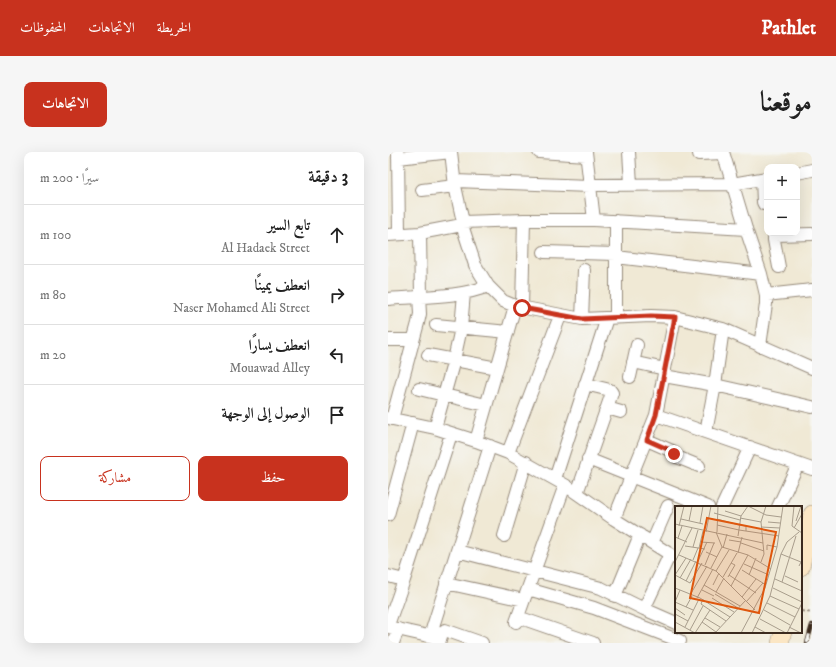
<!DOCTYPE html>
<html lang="ar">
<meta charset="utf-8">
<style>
body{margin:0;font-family:"IM FELL DW Pica",Amiri,serif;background:#f6f6f6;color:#222;direction:rtl}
.controls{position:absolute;right:12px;top:12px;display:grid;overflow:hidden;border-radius:8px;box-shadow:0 4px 16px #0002}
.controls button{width:36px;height:36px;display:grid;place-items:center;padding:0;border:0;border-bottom:1px solid #e0e0e0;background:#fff;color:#222;font:20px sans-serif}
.stop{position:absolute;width:12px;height:12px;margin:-9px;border:3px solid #c8321e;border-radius:50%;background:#fff}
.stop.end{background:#c8321e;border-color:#fff;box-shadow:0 1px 4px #0008}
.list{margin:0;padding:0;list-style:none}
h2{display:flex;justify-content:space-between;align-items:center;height:52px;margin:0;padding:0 16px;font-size:17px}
h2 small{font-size:13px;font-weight:400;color:#767676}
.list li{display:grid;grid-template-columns:26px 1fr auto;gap:12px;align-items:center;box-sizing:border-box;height:60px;padding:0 16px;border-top:1px solid #e0e0e0}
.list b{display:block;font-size:15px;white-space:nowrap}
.list p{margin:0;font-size:13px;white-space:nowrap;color:#767676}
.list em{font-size:13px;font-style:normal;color:#767676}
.actions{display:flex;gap:8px;padding:12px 16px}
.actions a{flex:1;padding:9px 0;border:1px solid #c8321e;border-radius:8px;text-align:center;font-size:14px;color:#c8321e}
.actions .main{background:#c8321e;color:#fff}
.icon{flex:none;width:22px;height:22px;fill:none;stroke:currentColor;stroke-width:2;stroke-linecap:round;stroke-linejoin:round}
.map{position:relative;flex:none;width:424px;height:491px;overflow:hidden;direction:ltr;border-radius:8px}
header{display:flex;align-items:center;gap:24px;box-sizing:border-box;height:56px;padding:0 20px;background:#c8321e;color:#fff}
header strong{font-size:19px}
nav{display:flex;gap:22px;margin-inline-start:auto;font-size:14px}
.intro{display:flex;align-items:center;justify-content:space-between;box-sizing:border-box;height:96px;padding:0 24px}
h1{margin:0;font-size:28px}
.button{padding:10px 18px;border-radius:8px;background:#c8321e;color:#fff;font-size:14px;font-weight:700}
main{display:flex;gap:24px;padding:0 24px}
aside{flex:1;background:#fff;border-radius:8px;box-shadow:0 4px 16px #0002}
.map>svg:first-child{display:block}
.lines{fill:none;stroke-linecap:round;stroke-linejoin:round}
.minor-casing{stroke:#968a7a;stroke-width:14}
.secondary-casing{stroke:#968a7a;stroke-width:18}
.path{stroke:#968a7a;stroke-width:2;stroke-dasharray:3 3;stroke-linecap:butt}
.minor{stroke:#fff;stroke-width:12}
.secondary{stroke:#fbe6c4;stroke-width:17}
.rail-casing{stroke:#3b2a1e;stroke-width:4.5}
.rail{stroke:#f6f6f2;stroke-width:3;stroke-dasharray:9;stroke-linecap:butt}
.route{stroke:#c8321e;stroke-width:5}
.inset-road{fill:none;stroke:#a89d8c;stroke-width:1}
.view{fill:#df570d;fill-opacity:0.15;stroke:#df570d;stroke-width:2}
.inset-edge{fill:none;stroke:#3b2a1e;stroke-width:2}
</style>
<header>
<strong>Pathlet</strong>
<nav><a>الخريطة</a><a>الاتجاهات</a><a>المحفوظات</a></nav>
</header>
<div class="intro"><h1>موقعنا</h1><a class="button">الاتجاهات</a></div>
<main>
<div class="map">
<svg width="424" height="491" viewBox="0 0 424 491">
<rect width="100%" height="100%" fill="#f6f6f2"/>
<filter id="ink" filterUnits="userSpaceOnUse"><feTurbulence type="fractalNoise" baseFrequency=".025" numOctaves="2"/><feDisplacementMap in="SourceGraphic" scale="8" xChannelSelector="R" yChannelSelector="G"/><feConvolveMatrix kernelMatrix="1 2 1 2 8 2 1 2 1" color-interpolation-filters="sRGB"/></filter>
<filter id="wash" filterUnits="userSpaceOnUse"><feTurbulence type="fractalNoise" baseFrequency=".012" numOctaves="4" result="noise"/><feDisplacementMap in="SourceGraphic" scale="16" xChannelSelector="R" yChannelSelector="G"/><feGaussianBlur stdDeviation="0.9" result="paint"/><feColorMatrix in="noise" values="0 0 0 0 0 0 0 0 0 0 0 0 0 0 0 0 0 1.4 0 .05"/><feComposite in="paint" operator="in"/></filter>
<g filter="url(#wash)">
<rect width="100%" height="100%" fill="#f0e9d5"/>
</g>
<g filter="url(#ink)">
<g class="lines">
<defs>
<path id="minor" d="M10,0L11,82
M63,0L67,34L75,70
M151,0L198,3
M198,0L206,68
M241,0L243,32
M335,0L358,77L373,122L378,143V152L372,194
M311,2L335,1
M10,6L63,0
M409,21L424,18
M374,27L375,50L376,52H379
M67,29L202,34
M202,33L344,32L379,26
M34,38L67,34
M74,73L87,113L100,134L115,149L127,154L194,167L263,164L287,165L335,177L424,216
M32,81L33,144
M0,83L32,81L74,73L75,70L136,68H206L358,77
M156,100L228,102
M228,105L373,122
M391,115L386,88V85L387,83L424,82
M378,143L424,138
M0,147C32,144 71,146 100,134
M134,156L136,68
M228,165V69
M194,167L196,118
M48,173L120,180
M0,188H25
M40,203L109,216
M245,210L277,217
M276,224L327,233L424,255
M242,225L249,193
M31,237L98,253
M219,256L233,260
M268,263L424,317
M0,266L47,276L88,289L120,301L177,333L226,367L288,406
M4,267L30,171L32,162L31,144
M47,276L66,208L73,176L76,141
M318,280L327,233L335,177
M259,288L284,299L289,305L311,314
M88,289L127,154
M120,301L172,164
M200,307L320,355
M167,327L219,166
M189,341L224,241L222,238L197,232
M334,355L362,295
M390,355L410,312
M0,363L25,271
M226,367L268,263L287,165
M116,384L138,310
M264,391L280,354
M69,399L213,436L256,457L288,471
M0,424L16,428
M58,431L136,448
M140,437L206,456L292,489
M227,444L252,383
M256,457L282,402
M130,465L205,491
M128,470L177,333
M0,473L16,428L63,282
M0,475L49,486
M42,484L102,294
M5,491L10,477
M51,491L54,481L57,478L94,491"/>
<path id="secondary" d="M413,415L424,362
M392,491L395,480"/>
</defs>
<use href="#minor" class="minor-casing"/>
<use href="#secondary" class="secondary-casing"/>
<path class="path" d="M413,459L424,461"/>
<use href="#minor" class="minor"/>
<use href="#secondary" class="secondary"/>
<defs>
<path id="rail" d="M419,491L424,473"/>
</defs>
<use href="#rail" class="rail-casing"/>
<use href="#rail" class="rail"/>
</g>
</g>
<g class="lines" filter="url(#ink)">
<path class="route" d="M134,156L194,167L263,164L287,165L268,263L259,288L284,299L286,302"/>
</g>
<g transform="translate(287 354)">
<rect width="127" height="127" fill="#f0e9d5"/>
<path class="inset-road" d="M73,0L91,9L106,11M119,0L117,20L127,27M50,5L66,10M39,7L65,14M65,12L86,16M6,13L28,18M42,13L64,19M14,15L17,0M121,15L126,0M93,16L105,17M25,17L28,0M0,18L88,37M42,19L64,24M64,19L71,20V25M4,20L9,0M86,21L105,22M119,22L127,8M64,24L104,30M31,26L36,0M41,26L47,41L73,49L96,63M42,26L43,0M63,30L66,10L73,0M0,31L12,36M3,32L7,20M54,34L66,36M26,36L40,37M66,37L89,45M10,40L30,43M18,41L23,24M24,42L28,25M48,42L52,28M92,44V39L102,41M31,46L42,51M63,47L67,31M106,48L126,56L124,60M4,49L41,65L80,104M11,52L0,69L15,77L27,57M18,54L23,42M23,55L32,36M0,56L17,22M86,56L89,48L86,16L91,0M69,58L94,69M30,59L39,37M36,62L47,41M67,64L91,79M41,65L54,44M54,69L81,87M74,69L81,52M110,70L123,76M48,71L62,47M53,71L60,59L56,57M5,72L16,53M100,73L127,85M11,75L21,55M107,76L121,30M29,79L65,100M38,79L44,67M56,80L73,49M0,82L25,92L55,111M98,82L127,96M27,84L39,90M41,86L49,72M40,88L63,102M15,89L32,60M95,90L124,103M67,91L81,73M22,92L38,63M37,92L59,106M28,93L26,98L51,115M0,96L18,104M0,96L5,84M71,96L88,77M92,97L120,111M11,101L17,90M0,102L10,109M89,104L115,119M0,108L13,115M30,112L45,121M85,113L111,127M0,116L20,127M27,116L41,126M10,121L24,93M80,121L91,127M114,121L126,127M15,124L28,100M20,127L35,104M40,127L71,94M66,127L90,82L102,41L108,0M77,127L95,90L106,48L112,36L124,26M112,127L127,97"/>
<path class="view" d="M32,12L101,26L84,107L15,92Z"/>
<rect width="127" height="127" class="inset-edge"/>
</g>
</svg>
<div class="controls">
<button>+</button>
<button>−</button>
</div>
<div class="stop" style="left:134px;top:156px"></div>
<div class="stop end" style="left:286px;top:302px"></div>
</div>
<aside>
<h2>3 دقيقة<small>سيرًا · 200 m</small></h2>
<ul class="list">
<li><svg class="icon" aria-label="ahead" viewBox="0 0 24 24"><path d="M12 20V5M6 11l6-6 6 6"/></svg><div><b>تابع السير</b><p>Al Hadaek Street</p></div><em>100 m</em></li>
<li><svg class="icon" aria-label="right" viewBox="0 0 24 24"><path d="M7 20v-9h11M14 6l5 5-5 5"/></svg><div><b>انعطف يمينًا</b><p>Naser Mohamed Ali Street</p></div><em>80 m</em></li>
<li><svg class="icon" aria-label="left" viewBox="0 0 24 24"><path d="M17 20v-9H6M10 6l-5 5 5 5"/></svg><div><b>انعطف يسارًا</b><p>Mouawad Alley</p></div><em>20 m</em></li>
<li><svg class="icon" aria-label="arrive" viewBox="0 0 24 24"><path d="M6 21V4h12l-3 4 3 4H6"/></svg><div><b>الوصول إلى الوجهة</b></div></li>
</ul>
<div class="actions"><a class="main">حفظ</a><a>مشاركة</a></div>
</aside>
</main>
